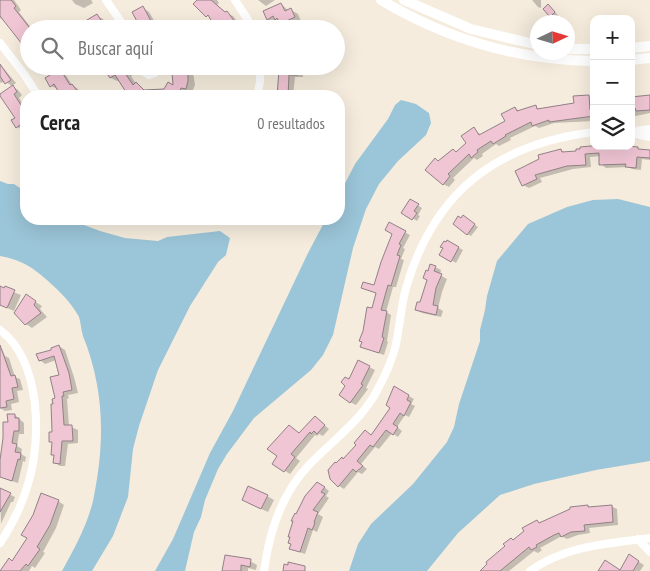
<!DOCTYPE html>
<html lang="es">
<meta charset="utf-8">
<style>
body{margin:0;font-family:"PT Sans Narrow",sans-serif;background:#f2f2f2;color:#222}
.controls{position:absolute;right:15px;top:15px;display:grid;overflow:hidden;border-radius:10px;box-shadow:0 5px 20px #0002}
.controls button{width:45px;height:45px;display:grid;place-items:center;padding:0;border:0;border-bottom:1px solid #e0e0e0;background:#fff;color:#222;font:25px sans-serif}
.compass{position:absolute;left:530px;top:15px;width:45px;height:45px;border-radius:50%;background:#fff;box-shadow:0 5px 20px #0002;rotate:86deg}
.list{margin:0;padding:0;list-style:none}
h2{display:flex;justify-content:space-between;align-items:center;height:65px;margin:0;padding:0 20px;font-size:21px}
h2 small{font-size:16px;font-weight:400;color:#767676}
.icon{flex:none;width:28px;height:28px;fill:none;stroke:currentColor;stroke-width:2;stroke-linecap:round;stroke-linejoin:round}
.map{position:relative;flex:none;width:650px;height:571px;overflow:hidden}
.search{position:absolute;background:#fff;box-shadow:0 5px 20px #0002;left:20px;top:20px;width:325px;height:55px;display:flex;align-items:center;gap:12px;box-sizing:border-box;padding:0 18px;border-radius:28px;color:#767676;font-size:19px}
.panel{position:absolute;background:#fff;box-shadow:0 5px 20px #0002;left:20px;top:90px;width:325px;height:135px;border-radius:20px}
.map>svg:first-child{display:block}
.water{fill:#9bc5d8}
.shadow{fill:#0003}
.building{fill:#f0c5d4;stroke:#928187}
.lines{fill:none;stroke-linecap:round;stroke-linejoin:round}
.street{stroke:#fff;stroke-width:8}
.secondary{stroke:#fff;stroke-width:10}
</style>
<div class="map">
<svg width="650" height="571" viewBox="0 0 650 571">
<rect width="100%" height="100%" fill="#f5ecdd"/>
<path class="water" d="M401,100L416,104L429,113L431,123L426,135L398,161L379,184L366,209L353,248L333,335L323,355L311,370L254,418L227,454L218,469L205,500L201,517L194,532L185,571H155L173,539L210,453L233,411L308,253L326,219H339V195L355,164L388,119L395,105Z
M0,181L8,184H14L26,192V219H68L100,231L125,238L158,241L167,237L220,231L230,238L226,255L218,262L190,306L158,370L139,426L133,449L128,497L113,536L92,571H62C74,549 87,526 93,501C105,443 105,391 83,336C81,330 81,323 79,317C71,302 59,291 47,280C31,266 21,260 0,256Z
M618,199L650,207V461L596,470L534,484L500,495L458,533L427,571H349L358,544L371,524L413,484L447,442L454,427L459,404L480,341V330L485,310L487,296L497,261L528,224L567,207L593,200Z"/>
<path class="shadow" d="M0,0H14L21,10L19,12L32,29L5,21L0,18Z
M72,0H91L93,3L84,8L75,4Z
M197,0H217L219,3L217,5L226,13L233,16L243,29H218Z
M258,0H275L266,6Z
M532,0H541V8L538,7Z
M281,4L289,11L291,10L298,14L301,21L285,29L278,25L277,21L274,23L267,19Z
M548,5L558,15L555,18L550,16Z
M143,8L149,12L155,22L162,26L164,29H143Z
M97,16L103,19L111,29H80Z
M0,64L16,83L12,86L18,90L22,95L19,98L26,109V128L23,130L17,127L13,87L5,81L1,83L0,82Z
M131,66L136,73L131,76L136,84L146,91L164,90L174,87L175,66H192L195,85L192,92L188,91L186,96H124L128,92L120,79L117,81L111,78L108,73Z
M235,66H253V69L251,73L243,74L236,70Z
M284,66H302L303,77H295L293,96H278Z
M60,70L65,74L72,85L78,89L84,96H63L58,89L51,86Z
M589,96L594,99V121L554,123L539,128L535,126L510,138L511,140L499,146L496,144L482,154L483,156L477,160L474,158L453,178L455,180L449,187L443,184L439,162L457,153L467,143L474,129L481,135L507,122L515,108L521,112L536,107L541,110L575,104Z
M650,96V113L631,117V98Z
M605,146L611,150L628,149L650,152V160L642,159L641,170L632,169L628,167L606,168L601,164L600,156L590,157L591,167L573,169L540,178L542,182L529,188L523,185L561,150L566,153Z
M410,200L422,208L418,215L420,216L417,221L403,212Z
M467,219L478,227L471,236L467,234Z
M389,224L410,235L403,248L405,249L401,259L404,260L396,287H393L386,312L391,315L387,341L388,342L384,355L362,347L377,293L362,288L374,286L394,234Z
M448,242L463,250L456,263L441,254Z
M431,265L441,270L440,275L447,279L442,292L438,308L443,311L441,317L422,313L416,310L421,304Z
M0,287L21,295L14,311L0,305Z
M26,296L42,306L40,309L47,317L32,328L26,324Z
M59,346L65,350L74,377L78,393L68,395L69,398L67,399L69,426L78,430V443L68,444L65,466H60L54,462L55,456L52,454L56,400L61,376L56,360L45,364L40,360Z
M0,348L2,349L5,356L9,358L15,377L20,379L23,390L17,391L19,402L11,404L12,410L5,411L0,408Z
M369,367L375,370L366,388L368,389L356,405L350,402V381Z
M395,388L414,399L411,404L415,406L409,417L405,415L397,427L402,431L398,437L392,433L379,449L375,447L361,464L367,469L362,474L358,472L344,489L339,486L344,460L371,436L392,407Z
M15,415L24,423V434H19L17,446L22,449L21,454L26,457L25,462L23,461L18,483L5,479L0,476V465L9,423Z
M315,417L329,429L323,436L319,434L317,436L315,435L296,458L300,461L290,474L274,464L289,426L300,434Z
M323,486L329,491L326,496L329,498L318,514L323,517L317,532L313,530L305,554L296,551L291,548Z
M0,490L15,497L13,502H11L1,524Z
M267,496L274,500L268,512L250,504Z
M58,501L64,505L56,528L43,552L45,553L35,568L32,566L29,571H0L13,562L29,538L34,516Z
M611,506L617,509L618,525L589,528L590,533L578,535L567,539L563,537H560L540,548L542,550L538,553L534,551L509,571H482L537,521L540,523Z
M629,556L644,565L640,571H621Z
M250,561L257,565L256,570L248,568V571H223Z"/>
<path class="building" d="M0,0H11L16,6L14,8L29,27V53L0,16Z
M197,0H211L225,12L227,11L240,29H216L208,15L206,17L193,4Z
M281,3L285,11L291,8L295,17L280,24L277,18L275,20L273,16L267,20L263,11Z
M548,4L555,12L550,17L543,9Z
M143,6L152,23L156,20L161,29H141L132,12Z
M97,14L107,29H77L82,25V23Z
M0,64L11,80L5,84L0,76Z
M115,66H134L125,73L133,85L136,82L144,90L164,89L168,82L173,85L172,72H174V66H188V81L186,89L181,88L178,96H122L126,92L115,75L110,78L106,72Z
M283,66H297L298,75H289L288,96H277L279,70H283Z
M60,69L70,85L72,84L81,96H61L54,84L50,87L45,78Z
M13,85L17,92L14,94L26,113V124L22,127L20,125L16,128L11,120L15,118L0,96V94Z
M589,95L590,110H594V116L549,122V120L532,126L531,122L505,135L506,136L493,144L491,141L477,150L478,152L471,158L469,154L448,174L450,176L443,185L425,170L435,158L438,161L453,149L456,152L466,143L461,136L474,127L479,135L505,121L501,114L515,107L517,111L536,105L537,109L574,103L573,96Z
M650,95V110L636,111L635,108H631V97Z
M591,146H606V149L627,148V146L638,147V149L650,150V158L637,157L636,168L625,167L626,164L599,165V153L585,154L586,165L567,166L535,175L537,179L522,186L515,171L539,159L538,155L561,149L562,152L576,151V149H580V147Z
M410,199L419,204L414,211L417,213L412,220L401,213Z
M463,215L475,224L467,235L453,224L458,216L461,218Z
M389,222L406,231L399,244L401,245L397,255L400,256L391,286L388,285L381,310L387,311L382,337L384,338L379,353L360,347L362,342L359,341L363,331L367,307L372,308L376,293L361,288L363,282L374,285L381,262L392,234L385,230Z
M447,240L459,247L451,262L439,255L443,248L440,247L444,241L446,242Z
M430,264L436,266L434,271L442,274L436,288L433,305L438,306L436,315L415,310L417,302H420L427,280L423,278L426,270L428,271Z
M0,286L4,288L5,286L15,290L7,308L0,305Z
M26,294L36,301L34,305L41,313L25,325L14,313Z
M0,345L11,376L15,375L18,387L12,388L14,399L6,401L7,407L0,408Z
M59,345L69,373L72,390L63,392L64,396H62L64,425H72L73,441H62L60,464L53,463L54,455H51L52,442H49V432H52L51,404H53L52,399L55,398L50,377L59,375L54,356L39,361L36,354L51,350V348Z
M358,360L370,366L361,384L363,385L350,403L339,395L345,386L341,382L345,377L349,379Z
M394,386L409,395L407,400L411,402L404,416L400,413L393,424L398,427L393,435L386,430L373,447L370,445L357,461L363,466L356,472L353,469L338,487L330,479L328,470L335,462L336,463L342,457L343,459L356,445L354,443L365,430L371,435L374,431L390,408L386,405Z
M7,414H15V418H19V431H14L12,443L17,444L15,452L21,453L20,460L18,459L12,481L0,477V460L3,438V422H8Z
M315,416L325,425L317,434L314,431L311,434L310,432L291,454L295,457L284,472L272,464L277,456L267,449L289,425L299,433Z
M317,482L325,487L321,492L325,494L313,510L318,512L314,522L315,523L312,530L308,528L300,552L289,549L291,544L288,543L290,537H288L293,521H291L295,513L296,514L305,496Z
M248,486L268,495L261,509L242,500Z
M0,488L11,493L0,512Z
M41,493L59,500L50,525L37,547L40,549L28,566L26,564L20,571H0L9,558L12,561L27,538L21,535L33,515Z
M588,505V507L612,505L613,522L584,525L585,531L571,532L561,537L559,533L554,535L536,545L537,547L531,550L529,547L500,571H480L487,564L486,562L505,546L503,544L511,538L513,540L524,531L522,528L537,520L539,523L570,509V507Z
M629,554L639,561L633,571H598L605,560L620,570Z
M225,555L251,559L250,567L241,565V571H222Z
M288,562L305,566V571H283L284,564L288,565Z"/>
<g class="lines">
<path class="street" d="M106,0L126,29
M235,0L248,20L251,29
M0,43L24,74L38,96
M144,66V72L149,75L155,73L156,66
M257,96L260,82V66
M635,131L650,129
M631,133L650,137
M0,330C41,361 42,439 28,484C22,505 12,525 0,543
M638,539L650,552
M264,571C269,533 282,493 309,465C331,442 357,424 374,396C383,380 392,362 396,344C400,325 401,306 406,288C434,192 496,144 594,132
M530,571C567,545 607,544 650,538"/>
<path class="secondary" d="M381,0C446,39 519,60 594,61
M404,0L471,29L538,45
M631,48L650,46
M568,49H594
M631,60L650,58"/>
</g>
</svg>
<div class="controls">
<button>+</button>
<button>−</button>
<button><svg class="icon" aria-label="layers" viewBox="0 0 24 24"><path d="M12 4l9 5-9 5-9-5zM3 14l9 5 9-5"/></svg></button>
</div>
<svg class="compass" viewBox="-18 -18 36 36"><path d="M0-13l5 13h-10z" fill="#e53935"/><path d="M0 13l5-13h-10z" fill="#767676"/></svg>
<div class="search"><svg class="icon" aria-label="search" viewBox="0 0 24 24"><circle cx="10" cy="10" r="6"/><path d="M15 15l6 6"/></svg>Buscar aquí</div>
<section class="panel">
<h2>Cerca<small>0 resultados</small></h2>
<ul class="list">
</ul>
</section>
</div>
